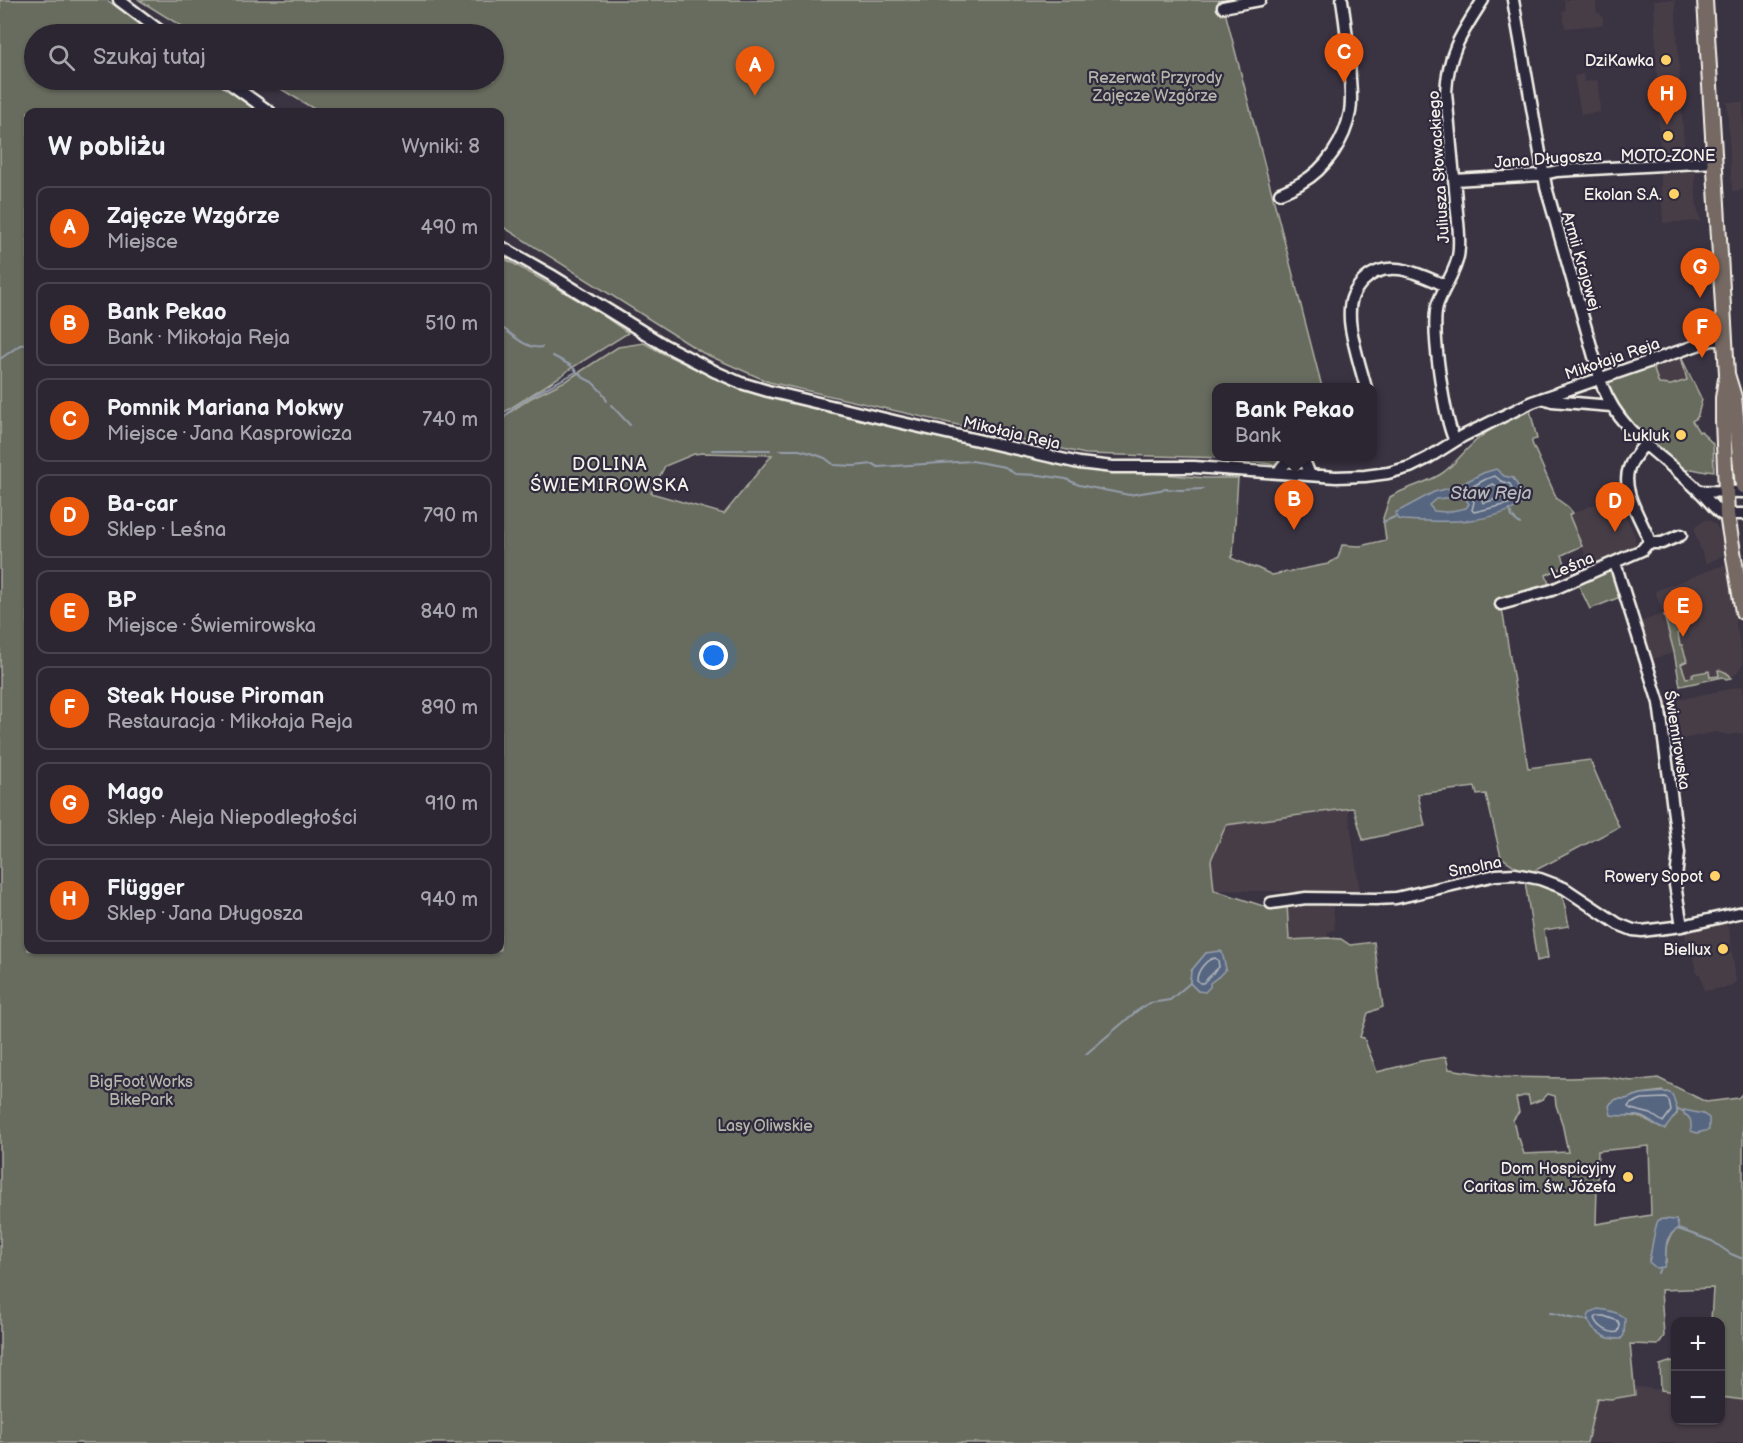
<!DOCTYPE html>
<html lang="pl">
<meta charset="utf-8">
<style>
body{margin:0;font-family:"Balsamiq Sans",sans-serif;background:#38323e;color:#f1f3f6}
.controls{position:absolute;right:18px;bottom:18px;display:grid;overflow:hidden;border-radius:12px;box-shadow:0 2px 4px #0004}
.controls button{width:54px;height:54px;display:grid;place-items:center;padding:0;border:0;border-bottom:2px solid #48434d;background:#2c2632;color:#f1f3f6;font:30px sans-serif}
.you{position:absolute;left:714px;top:656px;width:21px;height:21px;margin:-15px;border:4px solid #fff;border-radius:50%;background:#1a73e8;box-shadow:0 0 0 9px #1a73e833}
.badge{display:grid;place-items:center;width:39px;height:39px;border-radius:50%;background:#ea580c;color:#fff;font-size:20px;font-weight:700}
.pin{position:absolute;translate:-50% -50px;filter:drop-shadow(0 2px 3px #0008)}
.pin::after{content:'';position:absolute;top:32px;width:21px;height:18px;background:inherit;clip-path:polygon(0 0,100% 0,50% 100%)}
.popup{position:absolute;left:1212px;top:383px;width:165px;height:78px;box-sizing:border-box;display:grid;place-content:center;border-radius:12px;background:#2c2632;filter:drop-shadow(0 2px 4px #0005);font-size:20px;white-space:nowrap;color:#a6a5ac}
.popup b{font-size:22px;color:#f1f3f6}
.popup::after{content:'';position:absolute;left:50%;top:100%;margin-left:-12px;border:12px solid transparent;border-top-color:#2c2632}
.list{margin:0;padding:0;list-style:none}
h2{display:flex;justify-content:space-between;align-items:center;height:78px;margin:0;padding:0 24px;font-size:26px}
h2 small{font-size:20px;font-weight:400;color:#a6a5ac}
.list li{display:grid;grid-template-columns:39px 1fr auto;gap:18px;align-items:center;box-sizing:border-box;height:84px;margin:0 12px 12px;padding:0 12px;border:2px solid #48434d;border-radius:12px}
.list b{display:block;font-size:22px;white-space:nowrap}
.list p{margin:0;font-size:20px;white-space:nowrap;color:#a6a5ac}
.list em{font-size:20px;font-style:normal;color:#a6a5ac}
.icon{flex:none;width:33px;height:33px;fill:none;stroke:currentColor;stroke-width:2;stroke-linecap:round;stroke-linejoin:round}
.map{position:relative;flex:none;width:1743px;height:1443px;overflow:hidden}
.search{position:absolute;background:#2c2632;box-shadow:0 2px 4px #0004;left:24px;top:24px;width:480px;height:66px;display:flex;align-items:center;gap:15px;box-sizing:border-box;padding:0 21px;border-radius:33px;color:#a6a5ac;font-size:22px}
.panel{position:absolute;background:#2c2632;box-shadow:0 2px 4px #0004;left:24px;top:108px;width:480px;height:846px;border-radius:12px}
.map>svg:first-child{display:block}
.built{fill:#473e47}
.green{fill:#676c5e;stroke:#aeaea3;stroke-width:1.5;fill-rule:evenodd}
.water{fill:#566580;stroke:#959daa;stroke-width:1.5;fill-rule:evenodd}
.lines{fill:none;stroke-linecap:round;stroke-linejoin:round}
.shore{stroke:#b5b9be;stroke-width:1.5}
.stream{stroke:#959daa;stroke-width:2}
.minor-casing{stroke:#f4f1e8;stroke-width:15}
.major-casing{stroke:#f4f1e8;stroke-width:18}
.minor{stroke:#2f2a3d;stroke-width:10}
.major{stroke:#766964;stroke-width:14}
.poi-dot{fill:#ffd166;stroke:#2f2a3d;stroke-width:2}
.labels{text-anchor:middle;stroke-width:4.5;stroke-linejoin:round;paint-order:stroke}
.poi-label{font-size:16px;fill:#f4f1e8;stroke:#2f2a3d;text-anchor:end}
.park-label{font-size:16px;fill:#b5b5aa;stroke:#2f2a3d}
.street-label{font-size:16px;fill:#f4f1e8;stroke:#2f2a3d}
.neighbourhood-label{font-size:18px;letter-spacing:1.5px;fill:#f4f1e8;stroke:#2f2a3d}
.water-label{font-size:18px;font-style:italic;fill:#b5b9be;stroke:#2f2a3d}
</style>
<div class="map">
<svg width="1743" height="1443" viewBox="0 0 1743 1443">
<rect width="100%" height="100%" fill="#3a3342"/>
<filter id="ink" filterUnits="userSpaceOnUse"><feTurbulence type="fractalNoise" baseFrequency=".0167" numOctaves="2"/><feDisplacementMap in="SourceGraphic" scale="12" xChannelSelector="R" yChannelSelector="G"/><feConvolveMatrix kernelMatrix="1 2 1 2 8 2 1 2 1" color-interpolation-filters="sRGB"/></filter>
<g filter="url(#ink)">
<path class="built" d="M1564,0H1596L1597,13H1600L1601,16L1603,17V25L1565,28L1562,11L1566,10Z
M1654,0H1675L1685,161L1660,162Z
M1583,74L1584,82L1597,80L1599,90L1600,112L1581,115L1574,76Z
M1727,102H1743V190L1732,191Z
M1696,167L1695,180L1697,208L1701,221L1663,223L1660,170Z
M1680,358L1688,380L1671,385L1659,384L1653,367Z
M1614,496L1619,509L1622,508L1635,536L1636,546L1624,551L1612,560L1591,569L1569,515Z
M1707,519L1715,524L1720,532L1726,554L1706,564L1695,533V526Z
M1726,564L1743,664L1735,675L1686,685L1674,653L1652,659L1640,622L1663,614L1655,591Z
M1743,686V733L1729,735L1715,732L1673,741L1666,705L1667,702Z
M1348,809L1360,893L1214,890L1211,860L1226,825Z
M1319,902L1333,903L1335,930L1328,932V938L1289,940L1287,904Z
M1722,921L1726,923L1727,927H1729L1736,982L1729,987L1704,991L1700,974H1697L1692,954H1690L1684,931Z
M1633,1386L1675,1392L1676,1420H1720L1721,1397L1743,1400V1443H1587L1597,1397L1610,1399L1634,1394Z"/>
<path class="green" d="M0,0H107L155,34H34V80H216L260,112H28V950H500V425L506,415L531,398L569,379L618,347L644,343L664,354L742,390L1066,465L1107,471L1152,473L1206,478H1238L1233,554L1231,558L1254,568L1255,567L1272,575L1328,564L1338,558L1342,545L1360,546L1386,540L1383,518L1390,497C1406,487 1425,484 1441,474C1455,465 1464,450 1478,439C1493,426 1512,418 1530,410L1537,439L1532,440V443L1557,499L1568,507L1573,513L1569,515L1582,546L1562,555L1566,566L1546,575L1550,587L1502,608L1528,768L1590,760L1619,827L1534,871L1519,869L1501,857L1486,794L1477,795L1475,787L1418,794L1425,826L1363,840L1354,809L1352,808L1226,825L1211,860L1214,890L1263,906L1275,908L1287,904L1289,940L1328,938L1341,939L1350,945L1374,942L1383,1007L1368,1013L1360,1037L1364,1038L1377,1072L1421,1061L1446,1057L1449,1069L1502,1077L1569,1078L1605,1077L1632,1081L1658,1078L1706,1102L1738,1098L1743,1093V1400L1721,1397L1720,1322L1711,1321L1713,1288L1661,1290L1664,1336L1658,1345L1630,1344L1635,1395L1611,1399L1597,1398L1587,1443H0ZM703,453L772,455L724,514L651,493L665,466L694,454ZM1206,953L1219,976L1198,991L1190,983L1191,971ZM1663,1091L1677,1109V1114L1660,1128C1645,1117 1637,1116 1619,1115L1611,1103L1617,1099H1626L1641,1094ZM1548,1094L1555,1096L1556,1105L1562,1123L1568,1152L1524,1154L1519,1138H1517L1513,1120L1519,1112L1516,1098L1528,1095L1530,1104L1543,1099ZM1649,1146L1651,1215L1596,1224L1598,1151ZM1657,1224L1674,1231C1666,1241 1665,1249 1666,1262L1649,1259C1652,1253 1655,1232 1657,1224Z
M139,0H1222L1322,387L1216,388V456L1292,457L1278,465L1225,458L1085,454L769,382L703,353L500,225V112H319L266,80H494V34H194Z
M500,256L592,308L628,333L570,369L564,374L503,413L500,419Z
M1681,357L1702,400L1697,418L1692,421L1699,432L1701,431L1713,444L1714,471L1707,470L1706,472L1692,469L1684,471C1664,455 1602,407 1610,379L1647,367L1648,368L1653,367L1659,384L1671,385L1687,380Z
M1609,571L1613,572L1620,597L1590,609L1578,584Z
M1684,608L1678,616L1681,633H1678L1680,645H1682L1687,661L1681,664L1686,678L1693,677L1692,674L1709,671L1710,677L1719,676L1718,670C1723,670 1730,674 1731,678L1726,679L1723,677L1680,686L1674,652L1664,615Z
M1525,881L1534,883L1562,893L1569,926L1544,930L1548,958L1537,961Z
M1672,1361L1675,1363V1392L1661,1390L1660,1365Z"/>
<path class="water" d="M1496,469L1504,476L1513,478L1521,491L1517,494L1519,498L1525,497V502C1491,525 1444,522 1404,520L1398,519L1395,513L1434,492L1458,486L1483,473ZM1456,497L1465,498L1469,504L1466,508L1446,512L1434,511L1429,505L1436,499Z
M1220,951L1222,952L1226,969L1219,976L1210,983V987L1205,992L1198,991L1190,983L1191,971L1206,953Z
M1667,1092L1672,1094L1677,1109V1113L1665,1129C1656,1128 1651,1120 1642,1117C1632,1114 1621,1117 1611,1115L1609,1106L1611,1103L1617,1099H1626L1641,1094Z
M1684,1110L1703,1114L1709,1118V1130L1697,1133L1691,1131C1691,1122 1692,1118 1684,1114Z
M1664,1219L1676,1220L1678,1225V1229C1660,1239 1669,1252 1664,1267L1656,1268L1649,1262C1652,1249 1653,1234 1658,1220Z
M1598,1309C1607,1310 1619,1312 1625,1319L1624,1335L1621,1339C1616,1339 1610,1339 1606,1337C1594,1331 1577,1316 1598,1309Z"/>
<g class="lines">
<path class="shore" d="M1495,476L1501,481L1510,484L1512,489L1513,503L1474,512L1472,510L1474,502L1468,489L1486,479Z
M1493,484L1503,490L1504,497L1483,503L1479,492Z
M1215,958L1218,960L1219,967L1203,983H1200L1197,980C1197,971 1206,959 1215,958Z
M1666,1098L1669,1101L1671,1111L1663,1122L1651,1114L1631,1109L1628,1107L1630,1104L1642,1099Z
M1598,1316H1604L1618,1321L1620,1326L1618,1332C1609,1334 1598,1327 1595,1318Z"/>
<path class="stream" d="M504,329C515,337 528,350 542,347
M553,356L570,365L584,378L592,382L602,392L607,401
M0,359L20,345L28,344
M611,405L630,425
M500,423C511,403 555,384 576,372
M712,450H770
M780,450H799L811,453L825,458L834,465L854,466L873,464L878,467L972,461L1005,467L1015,474L1039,475L1066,479L1079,485L1129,495L1166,489L1181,490L1203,489
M1510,510L1512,517L1520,524
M1383,522L1397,516
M1086,1054L1138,1010L1150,1003L1170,1000L1190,983
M1677,1110L1683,1111
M1678,1229L1712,1241L1731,1254L1743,1259
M1658,1273L1660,1268
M1550,1313C1556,1313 1560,1315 1566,1317C1572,1319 1581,1319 1588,1320"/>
<defs>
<path id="minor" d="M119,0L164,34
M1513,0L1546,187L1602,385C1622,436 1662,454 1699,491C1707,498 1713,507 1721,514H1743
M1223,7L1260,0
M225,80L270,112
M1454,180L1540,175L1557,171L1715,162
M1280,193C1287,190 1295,187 1301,183C1326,169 1345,140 1350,112C1352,101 1351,90 1350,79C1349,53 1346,26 1342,0
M500,246L551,275L664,345L716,372L741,383L768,391L898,422L1079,463L1113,467H1194L1336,477L1365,476L1388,473L1410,467L1428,458L1463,436L1532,402L1712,340H1726
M1366,388C1361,369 1351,338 1350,320C1349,303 1351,295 1362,282C1387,256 1419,274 1446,286
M1543,398L1552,401L1611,406
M1455,441C1444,418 1431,330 1437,306C1443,287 1459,268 1459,247C1460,232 1457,216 1456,201C1453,164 1449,128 1446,92C1448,52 1462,33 1483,0
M1305,456V463L1310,475
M1279,473C1281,464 1290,461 1298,456
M1699,491L1743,492
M1648,543H1662L1681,535
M1615,563L1659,703L1679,853L1675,885L1682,926
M1501,604L1552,590L1642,550L1648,543V537C1640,518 1621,489 1629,468C1632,459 1639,451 1645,444
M1271,903L1306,898L1376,899L1396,898L1496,875L1515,874L1540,879L1564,888L1618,924L1633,930L1642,931L1682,926L1743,912"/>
<path id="major" d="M1705,0L1727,374L1734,397L1743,486
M1726,379L1723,398V421L1727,515L1743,612"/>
</defs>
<use href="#minor" class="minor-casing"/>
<use href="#major" class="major-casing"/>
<use href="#minor" class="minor"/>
<use href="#major" class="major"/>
</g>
</g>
<g class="poi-dot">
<circle cx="1666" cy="60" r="6"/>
<circle cx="1668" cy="136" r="6"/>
<circle cx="1674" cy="194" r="6"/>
<circle cx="1681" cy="435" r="6"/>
<circle cx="1715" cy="876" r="6"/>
<circle cx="1723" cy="949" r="6"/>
<circle cx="1628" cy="1177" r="6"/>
</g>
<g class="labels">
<g class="poi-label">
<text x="1654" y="66">DziKawka</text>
<text x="1668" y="161" text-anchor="middle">MOTO-ZONE</text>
<text x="1662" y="200">Ekolan S.A.</text>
<text x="1669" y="441">Lukluk</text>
<text x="1703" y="882">Rowery Sopot</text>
<text x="1711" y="955">Biellux</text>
<text x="1616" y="1174">Dom Hospicyjny<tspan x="1616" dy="18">Caritas im. św. Józefa</tspan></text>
</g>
<g class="park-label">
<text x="1155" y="83">Rezerwat Przyrody<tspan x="1155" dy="18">Zajęcze Wzgórze</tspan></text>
<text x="141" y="1087">BigFoot Works<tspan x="141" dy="18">BikePark</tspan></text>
<text x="765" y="1131">Lasy Oliwskie</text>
</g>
<g class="street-label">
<text transform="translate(1548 158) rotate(-4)" y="6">Jana Długosza</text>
<text transform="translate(1438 167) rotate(-94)" y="6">Juliusza Słowackiego</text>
<text transform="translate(1582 261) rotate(74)" y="6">Armii Krajowej</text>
<text transform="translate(1612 358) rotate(-19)" y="6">Mikołaja Reja</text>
<text transform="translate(1012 432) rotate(13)" y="6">Mikołaja Reja</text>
<text transform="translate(1572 565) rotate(-23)" y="6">Leśna</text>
<text transform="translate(1678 740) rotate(81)" y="6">Świemirowska</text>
<text transform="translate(1475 866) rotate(-11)" y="6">Smolna</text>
</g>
<g class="neighbourhood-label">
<text x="610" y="470">DOLINA<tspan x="610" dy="21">ŚWIEMIROWSKA</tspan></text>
</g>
<g class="water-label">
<text x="1491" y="499">Staw Reja</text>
</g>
</g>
</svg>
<div class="controls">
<button>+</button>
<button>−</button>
</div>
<div class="you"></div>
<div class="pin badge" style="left:755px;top:96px">A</div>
<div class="pin badge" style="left:1294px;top:530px">B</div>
<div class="popup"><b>Bank Pekao</b>Bank</div>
<div class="pin badge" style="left:1344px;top:83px">C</div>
<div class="pin badge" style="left:1615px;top:532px">D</div>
<div class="pin badge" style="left:1683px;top:637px">E</div>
<div class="pin badge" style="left:1702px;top:358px">F</div>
<div class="pin badge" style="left:1700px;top:298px">G</div>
<div class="pin badge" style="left:1667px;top:125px">H</div>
<div class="search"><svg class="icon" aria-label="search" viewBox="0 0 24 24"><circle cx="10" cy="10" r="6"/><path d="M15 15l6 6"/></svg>Szukaj tutaj</div>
<section class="panel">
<h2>W pobliżu<small>Wyniki: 8</small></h2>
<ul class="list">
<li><span class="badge">A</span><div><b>Zajęcze Wzgórze</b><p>Miejsce</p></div><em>490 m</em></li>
<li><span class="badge">B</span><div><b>Bank Pekao</b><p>Bank · Mikołaja Reja</p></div><em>510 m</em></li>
<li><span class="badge">C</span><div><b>Pomnik Mariana Mokwy</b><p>Miejsce · Jana Kasprowicza</p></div><em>740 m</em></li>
<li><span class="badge">D</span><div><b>Ba-car</b><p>Sklep · Leśna</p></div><em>790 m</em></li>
<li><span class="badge">E</span><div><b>BP</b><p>Miejsce · Świemirowska</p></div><em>840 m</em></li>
<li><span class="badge">F</span><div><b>Steak House Piroman</b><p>Restauracja · Mikołaja Reja</p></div><em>890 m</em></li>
<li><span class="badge">G</span><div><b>Mago</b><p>Sklep · Aleja Niepodległości</p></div><em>910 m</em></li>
<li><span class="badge">H</span><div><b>Flügger</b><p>Sklep · Jana Długosza</p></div><em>940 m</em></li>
</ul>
</section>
</div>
